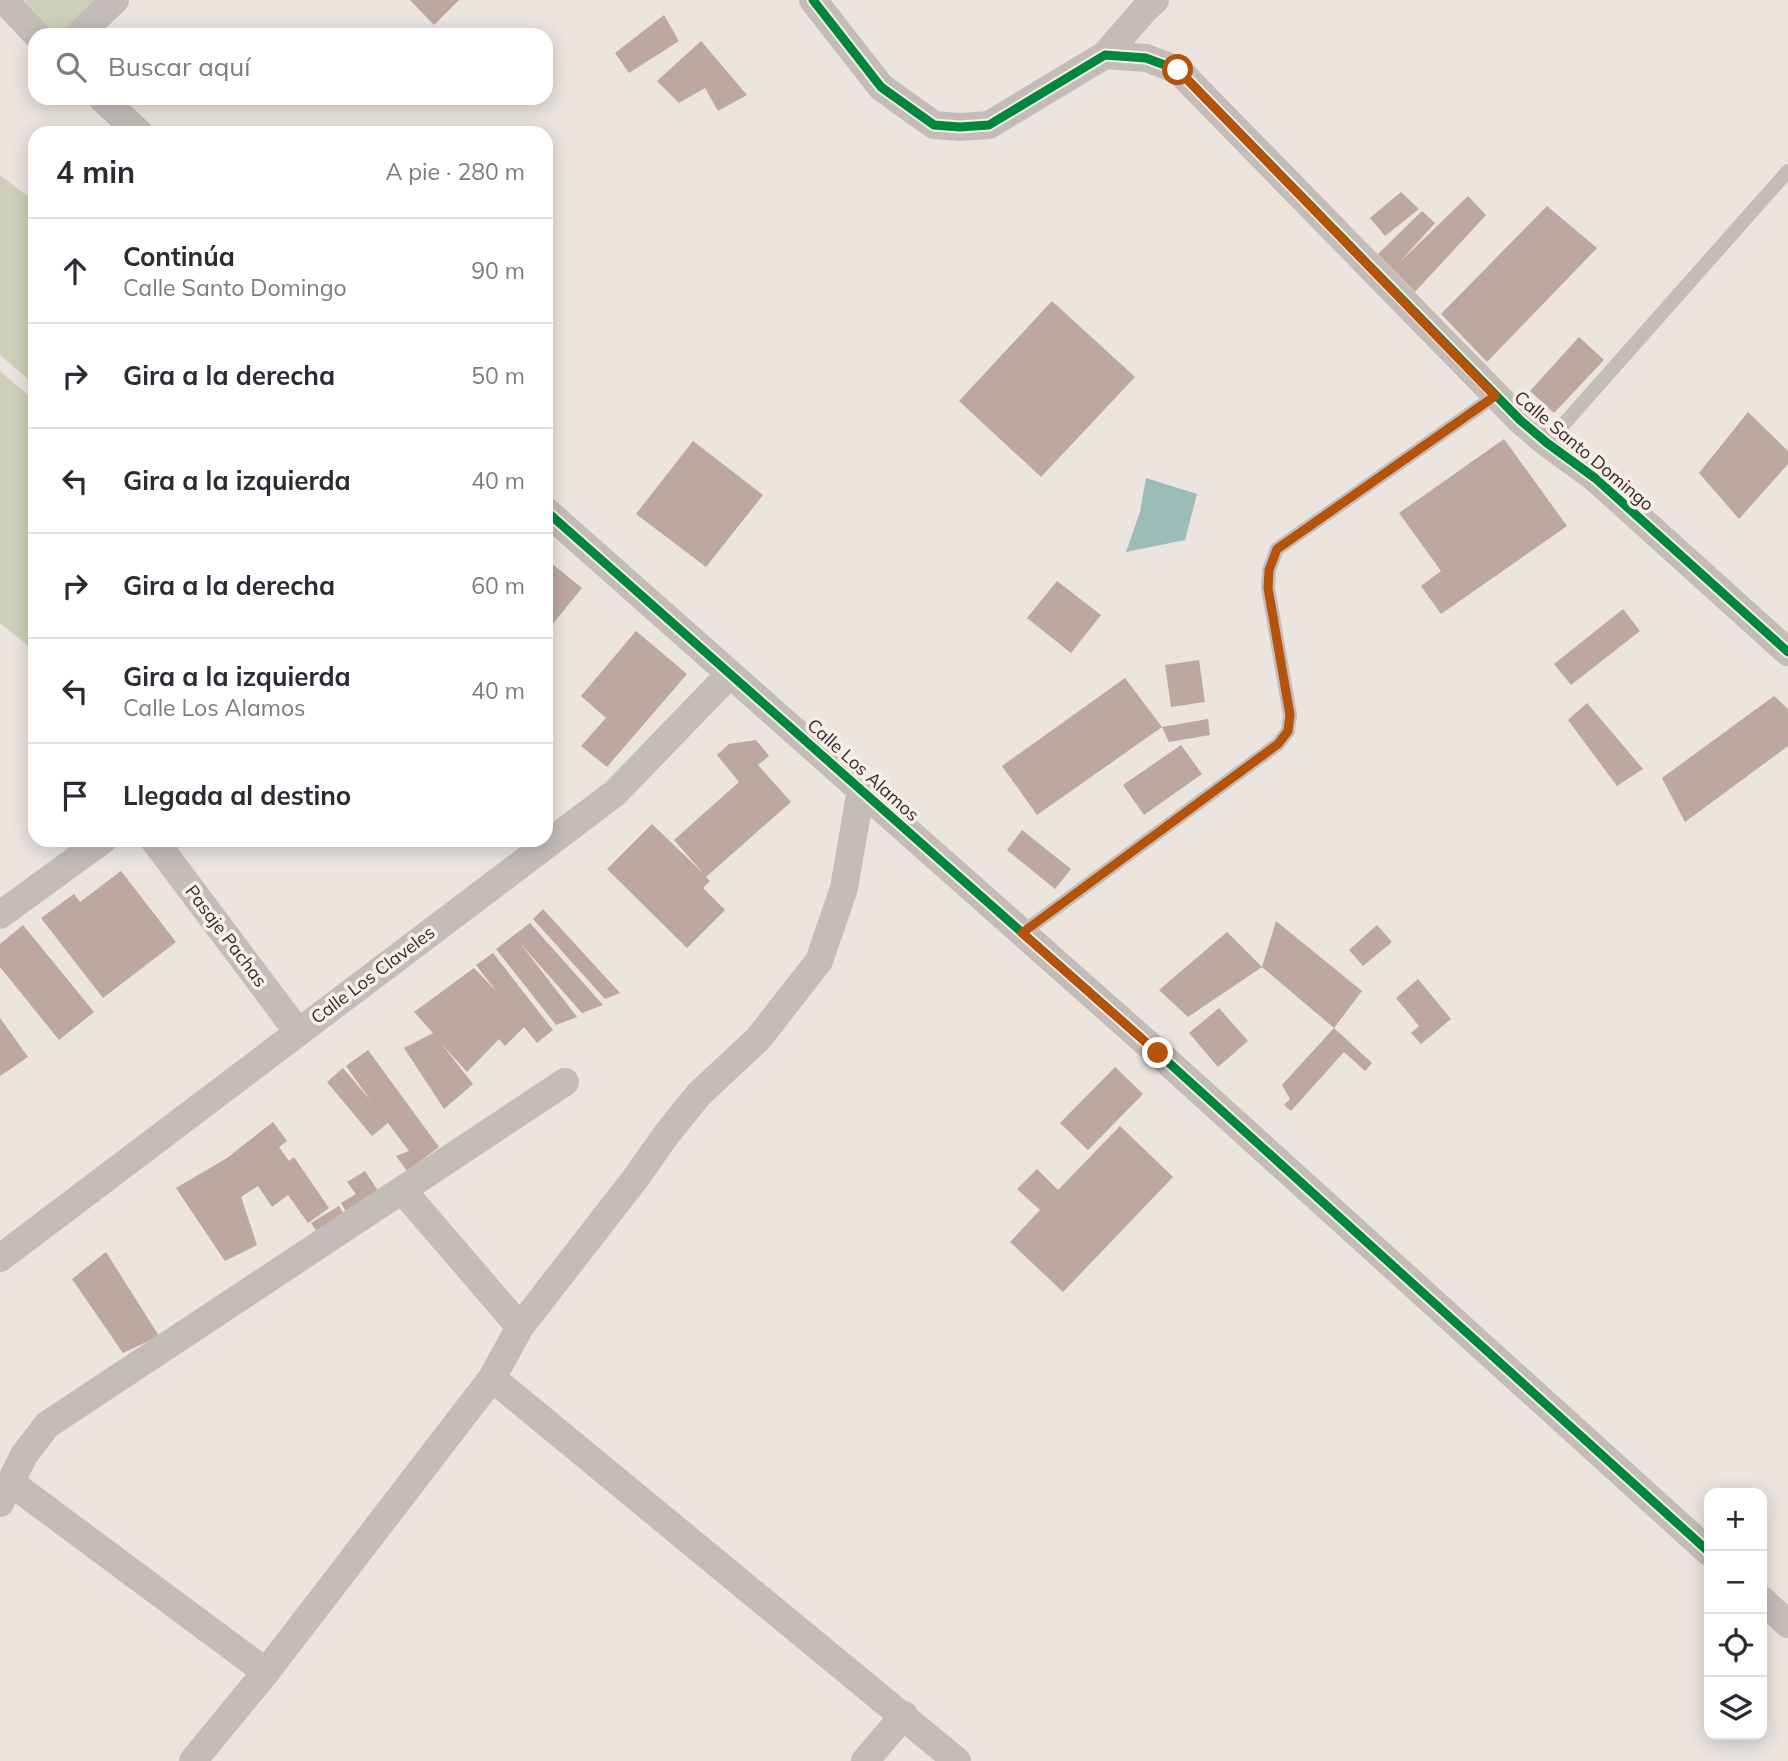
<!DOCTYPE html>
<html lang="es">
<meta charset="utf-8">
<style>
body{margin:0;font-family:Mulish,sans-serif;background:#f2f2f3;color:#2b2b33}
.controls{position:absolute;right:21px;bottom:21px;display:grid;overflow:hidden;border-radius:14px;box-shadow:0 4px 18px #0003}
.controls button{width:63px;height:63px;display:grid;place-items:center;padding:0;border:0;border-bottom:2px solid #e1e1e2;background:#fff;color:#2b2b33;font:35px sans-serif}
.stop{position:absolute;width:21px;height:21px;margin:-16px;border:5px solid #b45309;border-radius:50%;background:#fff}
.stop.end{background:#b45309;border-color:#fff;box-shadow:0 2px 7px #0008}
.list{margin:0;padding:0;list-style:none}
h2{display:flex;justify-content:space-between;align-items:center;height:91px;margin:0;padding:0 28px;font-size:30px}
h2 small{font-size:23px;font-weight:400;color:#7c7c81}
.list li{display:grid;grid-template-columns:46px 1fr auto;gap:21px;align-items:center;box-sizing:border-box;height:105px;padding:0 28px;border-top:2px solid #e1e1e2}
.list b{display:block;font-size:26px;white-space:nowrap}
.list p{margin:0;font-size:23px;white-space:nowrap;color:#7c7c81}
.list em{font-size:23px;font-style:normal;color:#7c7c81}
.icon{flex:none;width:38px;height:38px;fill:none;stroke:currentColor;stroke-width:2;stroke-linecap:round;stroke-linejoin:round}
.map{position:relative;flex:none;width:1788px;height:1761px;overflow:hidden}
.search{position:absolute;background:#fff;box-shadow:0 4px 18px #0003;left:28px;top:28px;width:525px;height:77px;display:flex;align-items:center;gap:18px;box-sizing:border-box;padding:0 24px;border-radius:21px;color:#7c7c81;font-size:26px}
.panel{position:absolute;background:#fff;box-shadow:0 4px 18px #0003;left:28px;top:126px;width:525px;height:721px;border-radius:21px}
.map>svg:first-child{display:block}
.green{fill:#cdcfba}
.water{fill:#9cbcb8}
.building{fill:#bda7a1}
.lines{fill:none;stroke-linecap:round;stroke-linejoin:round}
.lane{stroke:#c4bcb8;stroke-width:14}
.street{stroke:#c4bcb8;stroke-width:28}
.cycleway-casing{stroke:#f8eee6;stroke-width:13}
.cycleway{stroke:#00873e;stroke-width:9}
.route{stroke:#b45309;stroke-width:9}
.labels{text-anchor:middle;stroke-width:7;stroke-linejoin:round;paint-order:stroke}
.street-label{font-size:18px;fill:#342a27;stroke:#f8eee6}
</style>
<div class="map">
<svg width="1788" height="1761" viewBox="0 0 1788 1761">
<rect width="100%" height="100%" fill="#ebe4df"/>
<path class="green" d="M24,0H103L66,35H56Z
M0,175L35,202V385L0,355Z
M0,371L35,401V651L0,623Z"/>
<path class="water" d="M1146,478L1197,494L1185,540L1126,552L1140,512Z"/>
<path class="building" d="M410,0H459L434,25Z
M664,15L679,41L629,73L615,53Z
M701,41L747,95L718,111L705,88L679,103L657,81Z
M1401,192L1419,209L1385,236L1370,218Z
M1468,196L1486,215L1415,292L1378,254L1422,211L1435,223L1399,263Z
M1547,206L1597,248L1487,362L1441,314Z
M1052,301L1135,377L1041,477L959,401Z
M1579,337L1604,360L1554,413L1530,391Z
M1748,412L1788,451V464L1739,519L1699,473Z
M1504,439L1567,526L1441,614L1421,586L1441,571L1399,513Z
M693,441L763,495L706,567L636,514Z
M546,559L582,588L546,632Z
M1057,581L1101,615L1071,653L1027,618Z
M1623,609L1640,631L1571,685L1554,664Z
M636,631L687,674L607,767L581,746L606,718L581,696Z
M1199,660L1205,702L1171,707L1165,665Z
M1125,678L1162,727L1037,815L1002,766Z
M1774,696L1788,709V746L1685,822L1662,778Z
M1587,703L1643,769L1617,786L1568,720Z
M1208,719L1210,735L1169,742L1162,727Z
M756,740L769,756L758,765L791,802L706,877L710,881L703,888L725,910L687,948L607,869L652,824L704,874L674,840L739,782L717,755L729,744Z
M1181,745L1202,774L1144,815L1123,785Z
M1022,830L1071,869L1055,889L1007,850Z
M121,871L176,942L103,998L41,918L74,894L80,902Z
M543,909L620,993L605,999L533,919Z
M1276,921L1362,991L1334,1028L1262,967Z
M530,923L603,1005L582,1013L520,943L577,1017L556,1025L496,949Z
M23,925L94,1012L59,1040L0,967V944Z
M1377,925L1392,942L1363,966L1349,950Z
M1227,932L1262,967L1188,1017L1159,990Z
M493,953L553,1030L537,1043L524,1027L505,1046L499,1039L467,1072L440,1042L473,1084L444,1109L404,1048L433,1033L414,1012L474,968L497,992L476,965Z
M1418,979L1451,1019L1421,1044L1411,1033L1419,1026L1396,998Z
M1219,1008L1248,1041L1218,1067L1189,1033Z
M0,1018L28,1057L0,1076Z
M1334,1028L1372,1063L1365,1071L1344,1052L1291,1111L1284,1105L1290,1099L1282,1085Z
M368,1050L439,1147L407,1171L396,1156L409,1151L388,1123L372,1136L327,1082L343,1068L371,1101L346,1066Z
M1115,1067L1143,1094L1088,1150L1060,1123Z
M273,1122L287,1141L279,1147L289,1161L294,1157L329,1208L308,1223L288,1195L272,1207L258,1186L241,1197L257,1245L225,1261L176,1188L227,1158Z
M1120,1126L1173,1177L1063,1292L1010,1242L1040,1210L1017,1189L1037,1169L1058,1190Z
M365,1171L381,1195L348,1215L341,1203L356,1194L347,1182Z
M339,1206L346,1218L319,1235L311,1223Z
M106,1252L159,1336L123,1353L72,1279Z"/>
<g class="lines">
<path class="lane" d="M1547,443L1788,171
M1022,933L1278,744L1288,731L1290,715L1268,588L1269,570L1277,549L1495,396"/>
<path class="street" d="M4,0L37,35
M813,0L881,87L934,125L960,127L989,125L1105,55L1146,58L1178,70L1520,420L1547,443L1595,478L1788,652
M78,35L115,0
M1105,55L1145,9L1155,0
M102,98L139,133
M546,511L1158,1053L1709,1552
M154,840L298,1032
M0,915L103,840
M403,1191L520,1327
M0,1258L615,793L730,674
M492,1378L957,1761
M10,1482L266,1672
M0,1503L24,1455L47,1425L565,1082
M1762,1600L1788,1624
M193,1761L266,1672L492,1378L520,1327L635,1179L666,1135L699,1094L758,1039L819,961L844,888L861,790
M865,1761L904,1715"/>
<defs>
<path id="cycleway" d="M813,0L881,87L934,125L960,127L989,125L1105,55L1146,58L1178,70L1520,420L1547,443L1595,478L1788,652
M546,511L1158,1053L1709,1552"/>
</defs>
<use href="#cycleway" class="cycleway-casing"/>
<use href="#cycleway" class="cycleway"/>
</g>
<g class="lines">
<path class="route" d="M1158,1053L1022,933L1278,744L1288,731L1290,715L1268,588L1269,570L1277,549L1495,396L1178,70"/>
</g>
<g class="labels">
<g class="street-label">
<text transform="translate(1584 451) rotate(40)" y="6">Calle Santo Domingo</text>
<text transform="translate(863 770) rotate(42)" y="6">Calle Los Alamos</text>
<text transform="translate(226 936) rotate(53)" y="6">Pasaje Pachas</text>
<text transform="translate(373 975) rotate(-37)" y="6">Calle Los Claveles</text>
</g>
</g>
</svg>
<div class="controls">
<button>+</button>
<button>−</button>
<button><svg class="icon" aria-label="locate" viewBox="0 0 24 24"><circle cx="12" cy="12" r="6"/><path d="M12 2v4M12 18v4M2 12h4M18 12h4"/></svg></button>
<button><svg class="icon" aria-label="layers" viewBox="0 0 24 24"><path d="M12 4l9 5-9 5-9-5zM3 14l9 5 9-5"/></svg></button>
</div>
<div class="stop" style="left:1178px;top:70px"></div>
<div class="stop end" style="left:1158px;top:1053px"></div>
<div class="search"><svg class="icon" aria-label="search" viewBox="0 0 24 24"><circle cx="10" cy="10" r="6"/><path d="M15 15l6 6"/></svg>Buscar aquí</div>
<section class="panel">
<h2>4 min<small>A pie · 280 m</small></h2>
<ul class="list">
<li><svg class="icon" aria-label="ahead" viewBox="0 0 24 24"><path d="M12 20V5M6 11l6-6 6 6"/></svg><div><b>Continúa</b><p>Calle Santo Domingo</p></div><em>90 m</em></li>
<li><svg class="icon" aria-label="right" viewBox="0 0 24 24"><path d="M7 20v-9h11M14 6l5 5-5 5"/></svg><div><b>Gira a la derecha</b></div><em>50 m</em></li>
<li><svg class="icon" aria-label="left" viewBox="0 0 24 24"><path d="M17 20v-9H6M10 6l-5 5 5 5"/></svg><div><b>Gira a la izquierda</b></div><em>40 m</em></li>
<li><svg class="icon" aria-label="right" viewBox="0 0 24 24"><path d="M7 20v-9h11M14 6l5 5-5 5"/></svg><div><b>Gira a la derecha</b></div><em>60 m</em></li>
<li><svg class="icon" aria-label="left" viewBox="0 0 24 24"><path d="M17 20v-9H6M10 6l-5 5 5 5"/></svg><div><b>Gira a la izquierda</b><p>Calle Los Alamos</p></div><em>40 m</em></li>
<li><svg class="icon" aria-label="arrive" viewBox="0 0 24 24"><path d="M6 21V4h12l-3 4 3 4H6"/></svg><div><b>Llegada al destino</b></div></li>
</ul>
</section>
</div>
